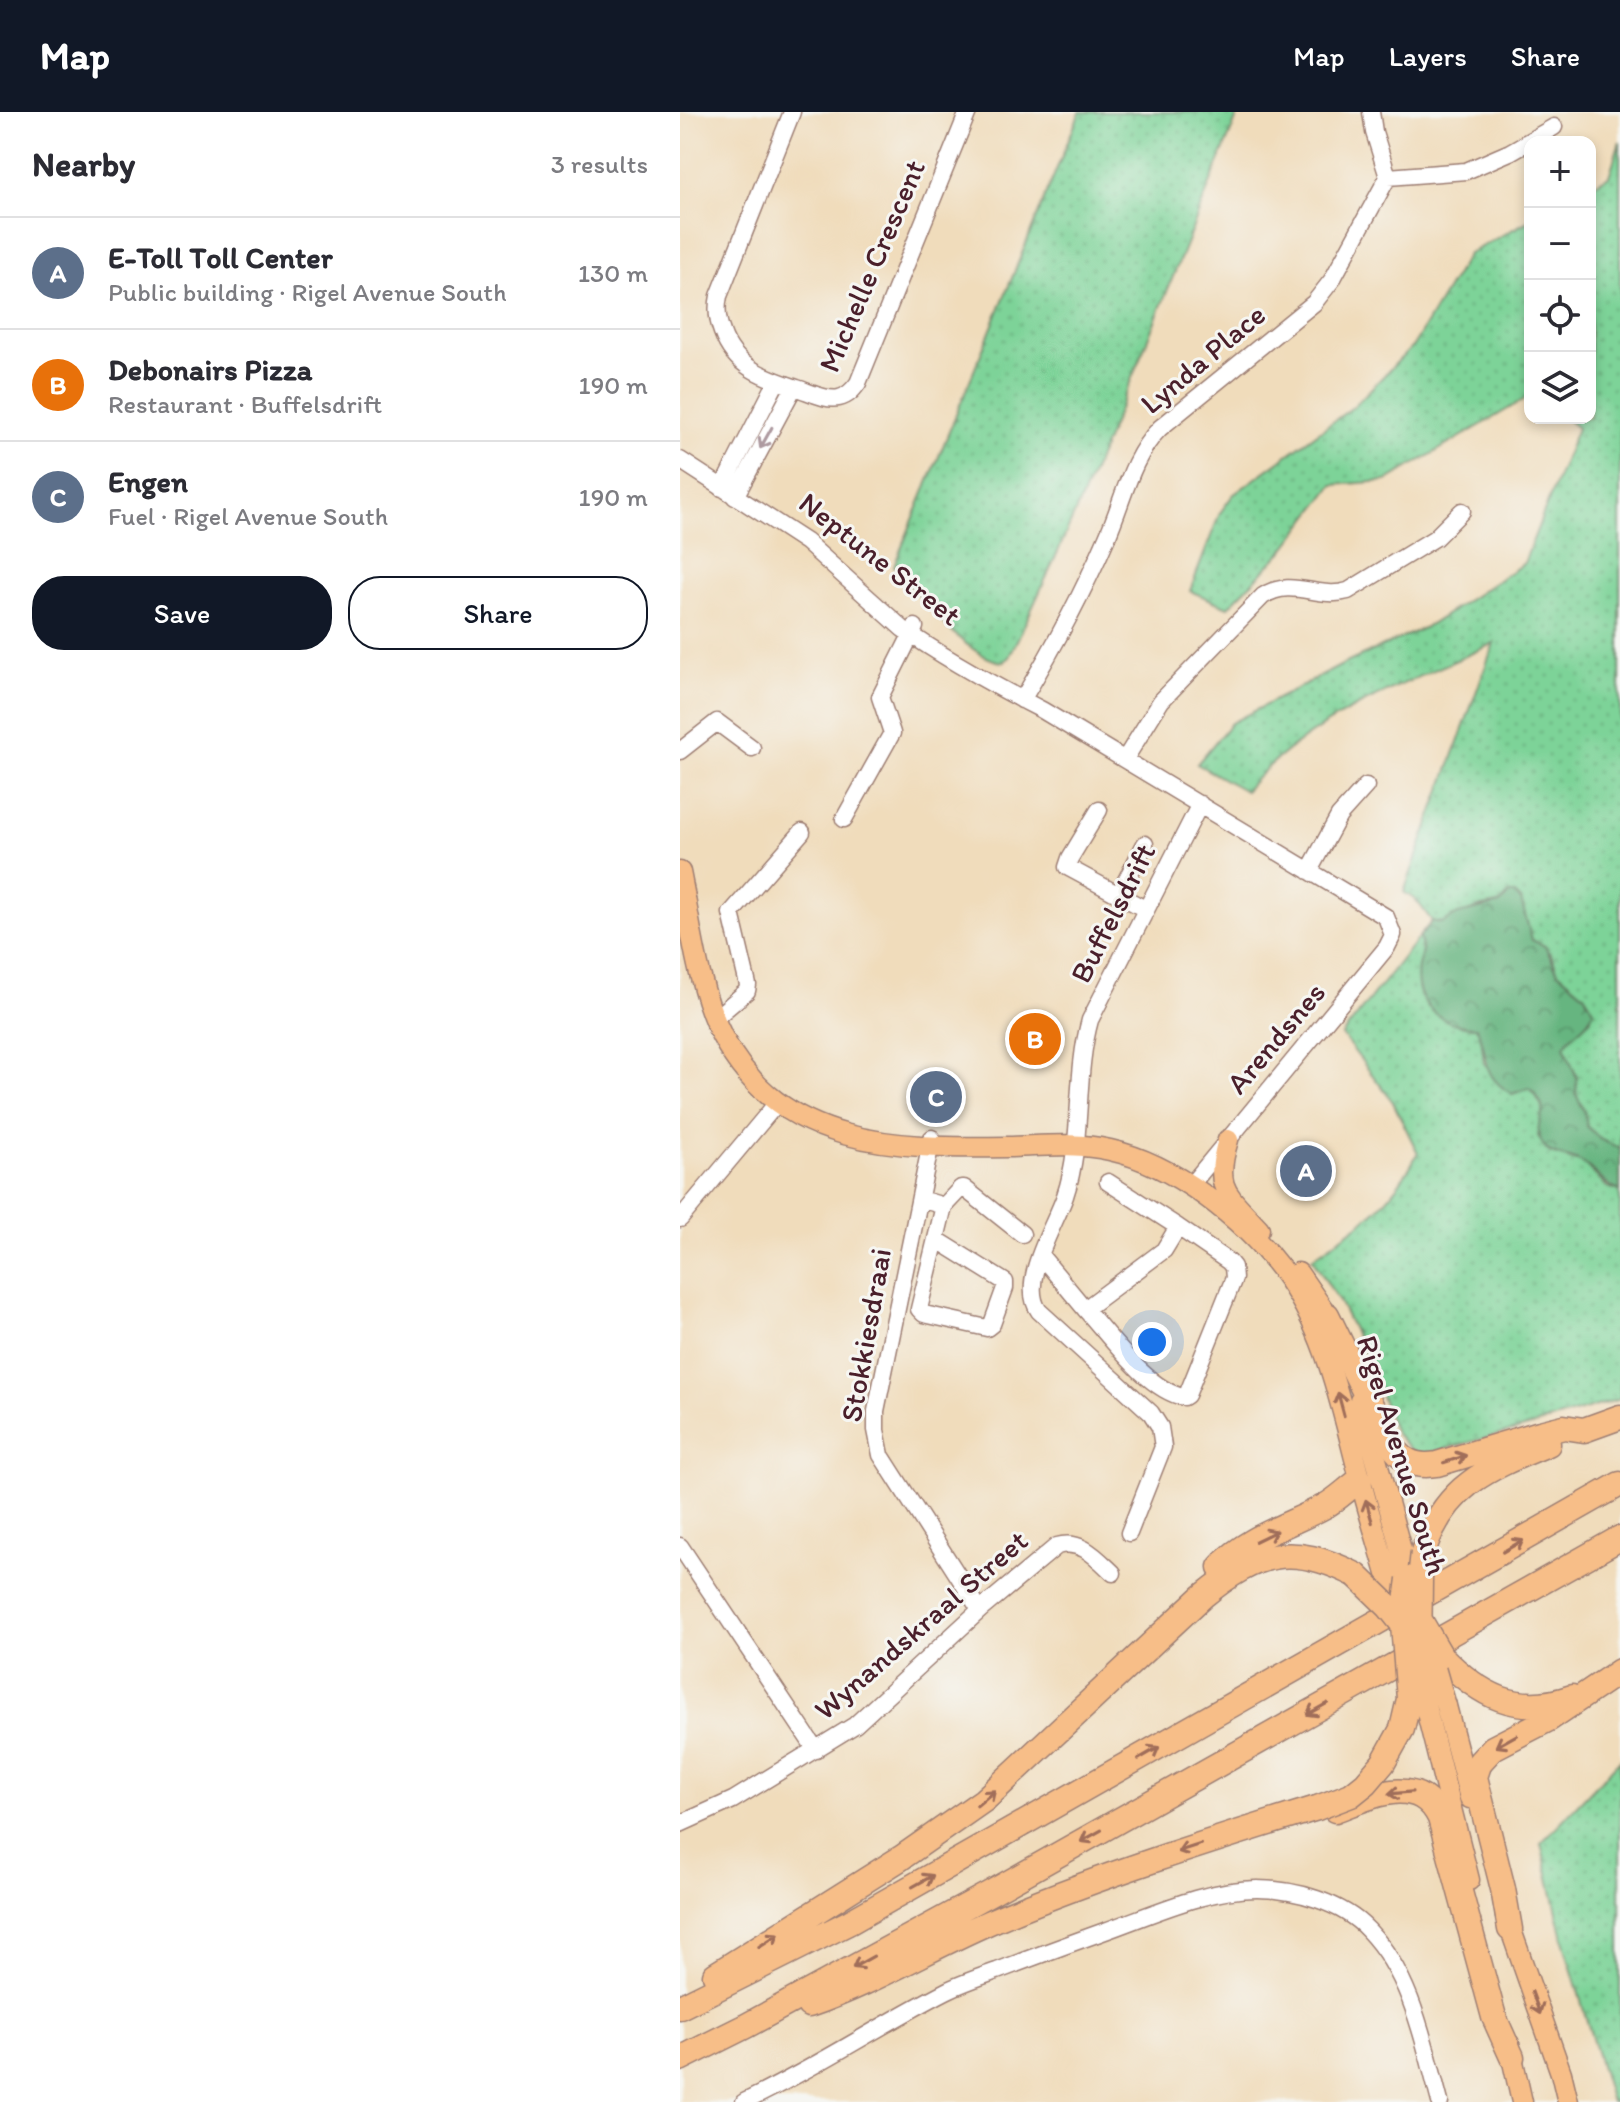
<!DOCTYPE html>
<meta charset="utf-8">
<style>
body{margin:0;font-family:Itim,sans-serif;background:#f7f7f7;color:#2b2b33}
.controls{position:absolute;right:24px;top:24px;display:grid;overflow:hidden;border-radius:16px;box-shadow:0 4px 12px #0003}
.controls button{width:72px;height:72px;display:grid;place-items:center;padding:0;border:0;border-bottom:2px solid #e1e1e2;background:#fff;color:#2b2b33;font:40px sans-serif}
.you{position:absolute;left:472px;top:1230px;width:28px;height:28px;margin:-20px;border:6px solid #fff;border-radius:50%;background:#1a73e8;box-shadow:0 0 0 12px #1a73e833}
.badge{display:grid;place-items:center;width:52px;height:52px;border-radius:50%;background:#111827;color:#fff;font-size:26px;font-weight:700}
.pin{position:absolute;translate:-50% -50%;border:4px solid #fff;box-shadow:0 2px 8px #0006}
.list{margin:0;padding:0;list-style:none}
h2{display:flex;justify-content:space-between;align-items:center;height:104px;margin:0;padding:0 32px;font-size:34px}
h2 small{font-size:26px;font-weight:400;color:#7c7c81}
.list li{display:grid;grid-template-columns:52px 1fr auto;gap:24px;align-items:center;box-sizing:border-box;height:112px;padding:0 32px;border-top:2px solid #e1e1e2}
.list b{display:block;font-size:30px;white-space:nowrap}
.list p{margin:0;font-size:26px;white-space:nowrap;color:#7c7c81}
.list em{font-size:26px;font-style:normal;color:#7c7c81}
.actions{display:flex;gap:16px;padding:24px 32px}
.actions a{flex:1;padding:18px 0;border:2px solid #111827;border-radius:32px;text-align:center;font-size:28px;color:#111827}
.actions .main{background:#111827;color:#fff}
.icon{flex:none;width:44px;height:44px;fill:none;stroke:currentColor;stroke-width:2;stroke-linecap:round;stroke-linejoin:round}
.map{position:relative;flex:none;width:940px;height:1990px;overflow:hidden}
header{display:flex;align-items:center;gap:48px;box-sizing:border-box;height:112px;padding:0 40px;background:#111827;color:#fff}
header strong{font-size:38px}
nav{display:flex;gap:44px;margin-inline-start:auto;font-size:28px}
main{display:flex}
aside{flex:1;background:#fff}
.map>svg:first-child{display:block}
.green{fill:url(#green-dots);stroke:#647962;stroke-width:2}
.forest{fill:url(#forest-crowns);stroke:#586a56;stroke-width:2}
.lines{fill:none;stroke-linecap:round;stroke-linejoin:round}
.minor-casing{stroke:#9d7e73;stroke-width:19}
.major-casing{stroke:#9d7e73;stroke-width:23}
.highway-casing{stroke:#9d7e73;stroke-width:27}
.minor{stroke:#fff;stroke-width:16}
.major{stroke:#f7be88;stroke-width:20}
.highway{stroke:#f7be88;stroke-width:24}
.major-bridge-casing{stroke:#9d7e73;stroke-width:23;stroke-linecap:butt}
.highway-bridge-casing{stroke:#9d7e73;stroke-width:27;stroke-linecap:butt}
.major-bridge{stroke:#f7be88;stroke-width:20}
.highway-bridge{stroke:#f7be88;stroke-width:24}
.oneway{stroke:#ae9aa0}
.oneway2{stroke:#a06e5a}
.labels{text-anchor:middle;stroke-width:6;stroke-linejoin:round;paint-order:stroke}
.street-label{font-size:30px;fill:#4a1f2b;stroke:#f6f6f2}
</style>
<header>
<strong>Map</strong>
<nav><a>Map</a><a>Layers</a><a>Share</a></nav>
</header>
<main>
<aside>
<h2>Nearby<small>3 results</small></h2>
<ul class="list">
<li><span class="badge" style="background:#5c6f8a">A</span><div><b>E-Toll Toll Center</b><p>Public building · Rigel Avenue South</p></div><em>130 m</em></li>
<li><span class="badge" style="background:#e8710a">B</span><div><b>Debonairs Pizza</b><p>Restaurant · Buffelsdrift</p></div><em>190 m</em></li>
<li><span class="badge" style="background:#5c6f8a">C</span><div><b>Engen</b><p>Fuel · Rigel Avenue South</p></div><em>190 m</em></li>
</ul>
<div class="actions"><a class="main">Save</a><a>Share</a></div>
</aside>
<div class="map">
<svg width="940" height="1990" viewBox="0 0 940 1990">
<defs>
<pattern id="green-dots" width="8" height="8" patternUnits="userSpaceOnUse" patternTransform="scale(2)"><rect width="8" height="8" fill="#7dd398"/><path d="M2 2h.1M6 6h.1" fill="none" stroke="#6eb583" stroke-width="1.8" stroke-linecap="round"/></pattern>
<pattern id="forest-crowns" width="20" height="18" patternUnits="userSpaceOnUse" patternTransform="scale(2)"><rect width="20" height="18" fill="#66b580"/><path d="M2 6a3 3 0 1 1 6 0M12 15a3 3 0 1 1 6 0" fill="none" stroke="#569369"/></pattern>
</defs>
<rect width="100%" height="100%" fill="#f6f6f2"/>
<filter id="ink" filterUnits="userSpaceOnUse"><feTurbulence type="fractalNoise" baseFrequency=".0125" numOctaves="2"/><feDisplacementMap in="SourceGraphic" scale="16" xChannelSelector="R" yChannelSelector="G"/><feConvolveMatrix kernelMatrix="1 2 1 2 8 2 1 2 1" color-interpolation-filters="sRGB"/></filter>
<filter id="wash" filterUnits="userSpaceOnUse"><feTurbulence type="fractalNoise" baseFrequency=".006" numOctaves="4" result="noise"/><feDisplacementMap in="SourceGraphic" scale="32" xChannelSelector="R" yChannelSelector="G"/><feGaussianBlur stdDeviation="1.8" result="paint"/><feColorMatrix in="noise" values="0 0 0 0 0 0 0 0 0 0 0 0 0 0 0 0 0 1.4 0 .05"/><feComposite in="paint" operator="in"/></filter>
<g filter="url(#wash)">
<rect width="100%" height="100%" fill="#f0dcbb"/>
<path class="green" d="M400,0H559C485,183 415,367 329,545L324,550C286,547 238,482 214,454Z
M940,29V1036L921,1028L907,1014L904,999L896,981L897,966L884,934L889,926L911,907L904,882L878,860L871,842L852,828L840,788L801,795L762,811L752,809L737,789L724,780L814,531C727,572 629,604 565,679L517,652L551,611L664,552L750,513L844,451L897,316L885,306H910V75L929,64Z
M850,108V284L706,369L653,373L603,439L548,495L510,479L540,401L553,383L673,295L733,234L788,142Z
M739,825C746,843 738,850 738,868C737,898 771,915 796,915L801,923L804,951L832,982L849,976C867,995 864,1000 858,1024L870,1041L903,1051L927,1075L940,1079V1287L848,1315L745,1342L731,1338L715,1321L685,1242L661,1193L632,1146C682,1111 708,1097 738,1041L713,990L662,923Z
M940,1648V1990H931L885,1835L861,1731Z"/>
<path class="forest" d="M829,782H835L841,788L852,828L865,834L878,860L904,882L914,898C909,914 892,920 884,934L897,966L896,982L904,999L907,1014L921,1028L940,1036V1079C922,1073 916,1058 900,1050C886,1042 865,1046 860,1026C853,1002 876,1003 849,976L832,982C796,961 812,942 796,915C763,914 732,893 738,855C741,840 745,841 739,825L752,809L762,811L778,802L820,792Z"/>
</g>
<g filter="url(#ink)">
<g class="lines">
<defs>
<path id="minor" d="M112,0L39,184C36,197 37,207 42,220C54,255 84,265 117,276C130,280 146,289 159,286C168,284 173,278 178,271L288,0
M708,65L786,59L830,40L874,15
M0,348L126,430L223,517C267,548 315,574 362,598L706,805L713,823L707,835L510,1074
M42,376L97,269
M55,385L114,275
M342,588C374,535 403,481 427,425C444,387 450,347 480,316L634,191L652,168L708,65L694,20L691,0
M0,639L37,610L72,636
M445,647L481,589L583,484C613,465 637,488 668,479L755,426L782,399
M419,698L390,746L387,755L465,797
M164,707L212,621L200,585L235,515
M629,759L659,704L686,674
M439,782L465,732
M34,907L67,879L68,873L51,801L122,720
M252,1026L196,1299V1318L201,1343L300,1498
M240,1087L264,1094L239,1197L244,1202L307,1216L312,1212L325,1176V1170L256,1127
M264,1094L281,1076H284L342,1122
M0,1107L97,991
M361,1144L405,1197L484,1138L498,1115L428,1070
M405,1197C429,1223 468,1279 504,1285L507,1283L554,1166L553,1155L549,1150L498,1115
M449,1421L483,1335L480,1315L471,1301L359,1199C338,1170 375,1114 385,1084C404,1028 394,965 410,908L520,692
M0,1434L136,1638
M0,1712L53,1688L175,1613L300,1498L377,1434C401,1427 416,1445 433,1461
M64,1990C134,1957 198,1914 266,1879C282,1871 300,1865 317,1859C353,1845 389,1832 425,1819C473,1802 526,1777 577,1777C614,1777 662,1790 688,1818C732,1864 744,1931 760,1990"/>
<path id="major" d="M0,760C11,813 17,875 42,924C100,1036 217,1037 328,1035C362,1034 396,1030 430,1038C494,1052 562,1106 601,1157C647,1218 661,1294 680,1366C689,1403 701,1439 711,1476
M548,1028C533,1078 547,1081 579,1117
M618,1161L647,1203L651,1215
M680,1289L729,1467
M766,1594L790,1686
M747,1601L789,1768
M826,1804L881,1961L888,1990
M829,1932L842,1990"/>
<path id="highway" d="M647,1203L708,1328C721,1348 733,1356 757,1352L860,1321L884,1315L904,1318L940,1305
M743,1440C765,1373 807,1357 868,1332
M540,1455C566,1425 611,1413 645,1394C658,1387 668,1376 680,1368
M761,1544C800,1584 837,1604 892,1585
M655,1698C692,1684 738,1661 760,1706L814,1905L832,1945
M830,1817L823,1777L795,1665L800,1650L813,1636L869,1607L940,1559
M35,1863L221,1746L304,1688L523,1484C577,1440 611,1430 676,1463
M129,1893C196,1870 254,1833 319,1806C422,1763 530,1729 637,1696
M0,1895L170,1810L940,1372
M0,1947L66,1914L312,1780L940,1426"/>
</defs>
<use href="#minor" class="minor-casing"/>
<use href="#major" class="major-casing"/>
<use href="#highway" class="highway-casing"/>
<use href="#minor" class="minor"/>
<use href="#major" class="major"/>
<use href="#highway" class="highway"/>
<defs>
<path id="major-bridge" d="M747,1528L766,1594
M732,1543L747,1601"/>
<path id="highway-bridge" d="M676,1463L709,1495L729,1520
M740,1508L761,1544
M739,1552L740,1467L743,1440
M637,1696L671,1683L686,1671L703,1651L722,1617L729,1587L723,1513L729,1467"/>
</defs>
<use href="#major-bridge" class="major-bridge-casing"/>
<use href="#highway-bridge" class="highway-bridge-casing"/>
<use href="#major-bridge" class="major-bridge"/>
<use href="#highway-bridge" class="highway-bridge"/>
</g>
<defs><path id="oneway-shaft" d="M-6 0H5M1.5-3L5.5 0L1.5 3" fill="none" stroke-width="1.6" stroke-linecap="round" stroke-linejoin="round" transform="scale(2)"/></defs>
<use class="oneway" href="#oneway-shaft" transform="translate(86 326) rotate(119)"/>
<g class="oneway2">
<use href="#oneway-shaft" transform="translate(661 1292) rotate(-105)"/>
<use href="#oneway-shaft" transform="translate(775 1347) rotate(-18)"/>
<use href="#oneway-shaft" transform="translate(689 1399) rotate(-106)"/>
<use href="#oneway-shaft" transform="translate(586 1424) rotate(-26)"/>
<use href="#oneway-shaft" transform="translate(833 1434) rotate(-30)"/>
<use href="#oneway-shaft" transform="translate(637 1597) rotate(151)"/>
<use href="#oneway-shaft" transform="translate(826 1629) rotate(151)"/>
<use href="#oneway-shaft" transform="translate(469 1641) rotate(-30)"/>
<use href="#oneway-shaft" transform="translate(720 1681) rotate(175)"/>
<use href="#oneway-shaft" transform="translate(306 1686) rotate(-40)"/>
<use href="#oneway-shaft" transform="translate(411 1724) rotate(151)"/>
<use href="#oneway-shaft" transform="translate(509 1736) rotate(162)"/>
<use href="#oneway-shaft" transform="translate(243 1769) rotate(-29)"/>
<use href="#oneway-shaft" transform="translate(89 1828) rotate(-33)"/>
<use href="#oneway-shaft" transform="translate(183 1850) rotate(151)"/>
<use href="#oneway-shaft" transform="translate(856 1891) rotate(70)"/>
</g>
</g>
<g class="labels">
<g class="street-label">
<text transform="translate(192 154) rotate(-67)" y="10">Michelle Crescent</text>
<text transform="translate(523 247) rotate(-40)" y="10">Lynda Place</text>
<text transform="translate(200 447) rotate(38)" y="10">Neptune Street</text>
<text transform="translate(433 801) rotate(-63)" y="10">Buffelsdrift</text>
<text transform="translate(596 926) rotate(-50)" y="10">Arendsnes</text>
<text transform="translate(186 1223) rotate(-80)" y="10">Stokkiesdraai</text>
<text transform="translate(722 1343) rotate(73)" y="10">Rigel Avenue South</text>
<text transform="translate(241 1513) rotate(-41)" y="10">Wynandskraal Street</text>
</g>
</g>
</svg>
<div class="controls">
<button>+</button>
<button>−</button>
<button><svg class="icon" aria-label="locate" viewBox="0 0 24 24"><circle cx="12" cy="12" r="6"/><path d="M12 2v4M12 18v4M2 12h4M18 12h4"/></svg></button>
<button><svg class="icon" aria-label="layers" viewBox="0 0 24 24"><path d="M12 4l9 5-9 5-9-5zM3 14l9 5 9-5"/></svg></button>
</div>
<div class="you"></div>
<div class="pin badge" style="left:626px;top:1059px;background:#5c6f8a">A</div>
<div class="pin badge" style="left:355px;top:927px;background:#e8710a">B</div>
<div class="pin badge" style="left:256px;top:985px;background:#5c6f8a">C</div>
</div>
</main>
